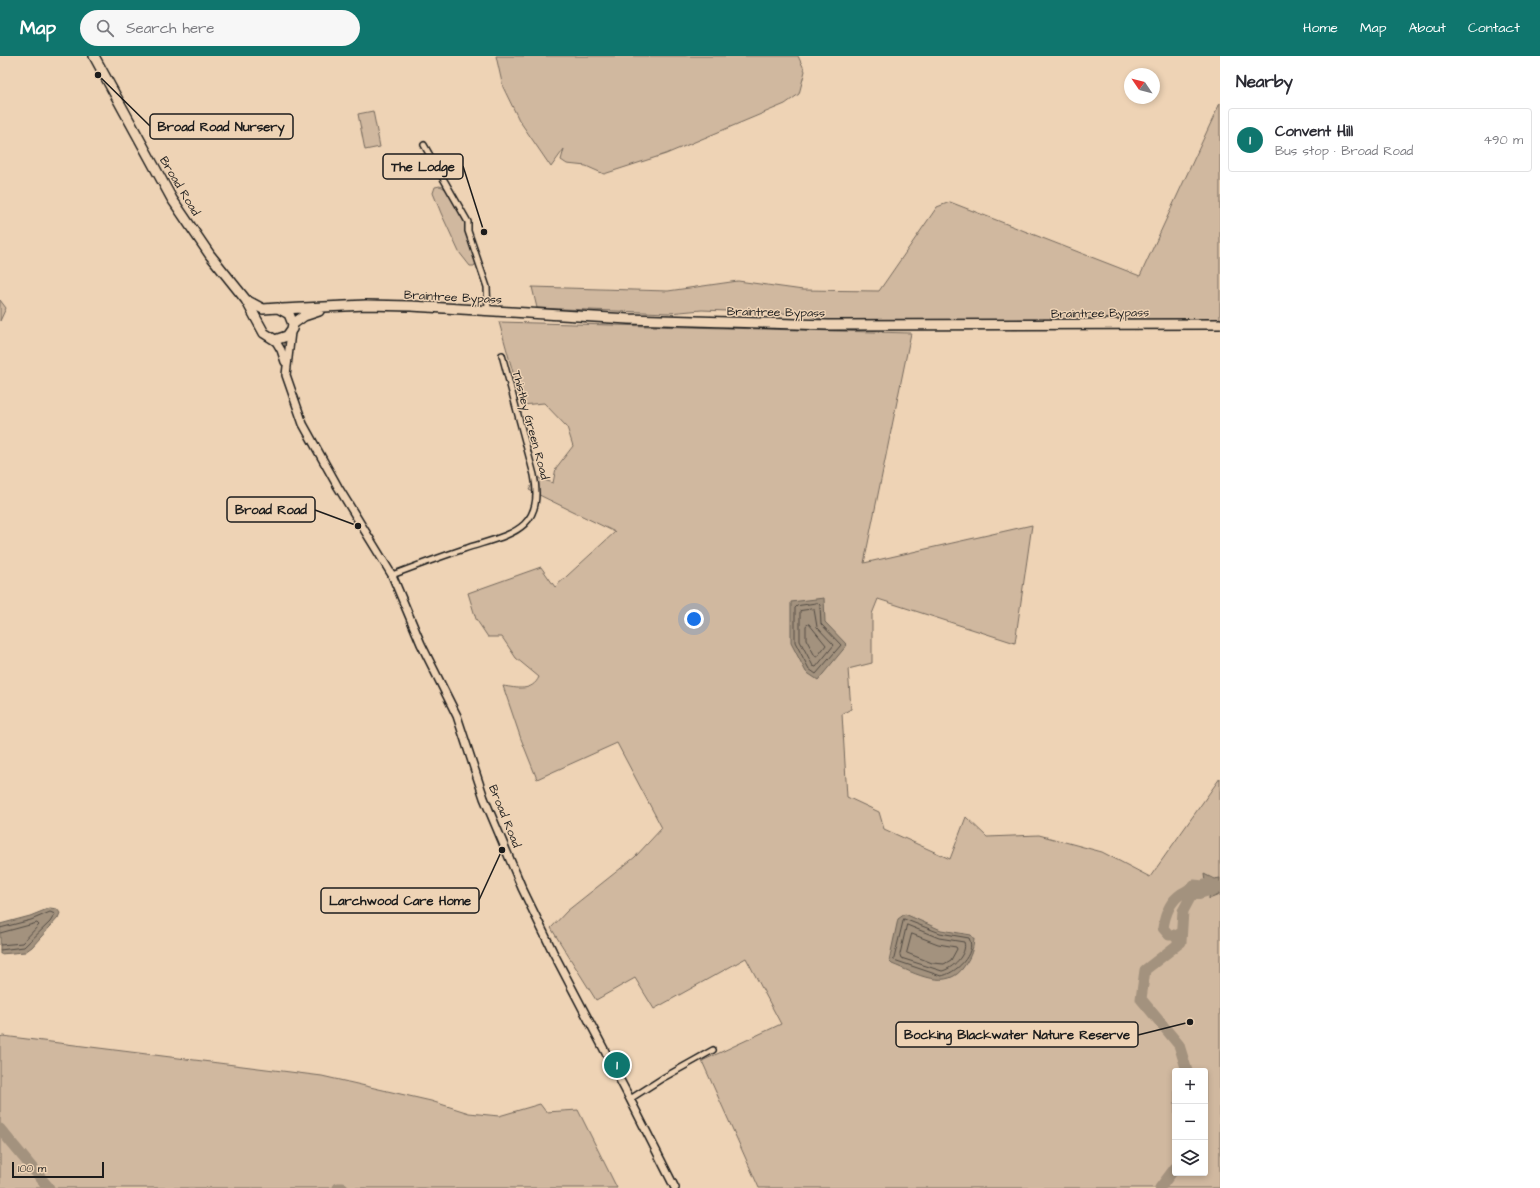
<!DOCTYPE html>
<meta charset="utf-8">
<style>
body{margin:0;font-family:"Architects Daughter",sans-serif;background:#f7f7f7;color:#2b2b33}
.controls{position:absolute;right:12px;bottom:12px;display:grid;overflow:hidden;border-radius:4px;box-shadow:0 2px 6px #0003}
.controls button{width:36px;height:36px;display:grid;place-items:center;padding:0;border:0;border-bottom:1px solid #e1e1e2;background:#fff;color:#2b2b33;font:20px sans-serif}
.compass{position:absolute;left:1124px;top:12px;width:36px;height:36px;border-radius:50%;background:#fff;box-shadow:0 2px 6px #0003;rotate:305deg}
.scale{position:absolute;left:12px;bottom:10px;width:92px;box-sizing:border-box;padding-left:4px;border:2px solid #1c1c1c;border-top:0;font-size:11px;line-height:14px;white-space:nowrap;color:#1c1c1c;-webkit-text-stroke:3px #eed3b5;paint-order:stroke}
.you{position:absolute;left:694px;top:563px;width:14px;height:14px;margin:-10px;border:3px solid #fff;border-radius:50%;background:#1a73e8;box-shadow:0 0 0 6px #1a73e833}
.badge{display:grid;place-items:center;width:26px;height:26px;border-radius:50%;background:#0f766e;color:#fff;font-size:13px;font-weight:700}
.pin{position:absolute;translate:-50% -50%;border:2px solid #fff;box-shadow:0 1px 4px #0006}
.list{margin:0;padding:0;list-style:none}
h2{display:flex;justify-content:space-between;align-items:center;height:52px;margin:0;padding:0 16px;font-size:17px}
h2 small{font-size:13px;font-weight:400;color:#7c7c81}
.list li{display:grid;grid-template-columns:26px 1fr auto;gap:12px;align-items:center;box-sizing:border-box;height:64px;margin:0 8px 8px;padding:0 8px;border:1px solid #e1e1e2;border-radius:4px}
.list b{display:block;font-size:15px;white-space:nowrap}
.list p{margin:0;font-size:13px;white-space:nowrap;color:#7c7c81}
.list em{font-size:13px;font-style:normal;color:#7c7c81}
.icon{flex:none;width:22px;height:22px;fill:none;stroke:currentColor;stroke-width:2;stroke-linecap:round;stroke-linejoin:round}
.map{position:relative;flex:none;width:1220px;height:1132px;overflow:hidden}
header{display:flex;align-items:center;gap:24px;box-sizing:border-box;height:56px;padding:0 20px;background:#0f766e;color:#fff}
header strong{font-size:19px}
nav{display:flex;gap:22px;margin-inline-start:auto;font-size:14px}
.search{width:280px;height:36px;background:#f7f7f7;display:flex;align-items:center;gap:10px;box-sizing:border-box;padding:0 14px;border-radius:22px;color:#7c7c81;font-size:15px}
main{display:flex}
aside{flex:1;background:#fff}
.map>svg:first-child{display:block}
.green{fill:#d0b89f;stroke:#766a5e;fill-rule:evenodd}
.water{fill:#a3927e;stroke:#6d6357}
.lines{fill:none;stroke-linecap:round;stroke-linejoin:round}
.shore{stroke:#524b43;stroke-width:1}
.river{stroke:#a3927e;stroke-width:11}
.minor-casing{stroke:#1c1c1c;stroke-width:8}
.secondary-casing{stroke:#1c1c1c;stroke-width:10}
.trunk-casing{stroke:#1c1c1c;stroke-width:12}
.minor{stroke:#eed3b5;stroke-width:5}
.secondary{stroke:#eed3b5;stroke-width:7}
.trunk{stroke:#eed3b5;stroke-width:9}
.labels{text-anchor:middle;stroke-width:3;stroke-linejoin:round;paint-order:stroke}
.street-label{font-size:12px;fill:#1c1c1c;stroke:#eed3b5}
.leader{fill:none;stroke:#1c1c1c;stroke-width:1.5}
.callout-dot{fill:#1c1c1c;stroke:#eed3b5;stroke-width:1.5}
.callout{fill:#eed3b5;stroke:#1c1c1c;stroke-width:1.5}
.callout-label{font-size:13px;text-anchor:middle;font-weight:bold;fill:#1c1c1c}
</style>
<header>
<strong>Map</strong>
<div class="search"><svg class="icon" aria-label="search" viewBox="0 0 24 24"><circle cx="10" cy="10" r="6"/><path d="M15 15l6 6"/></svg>Search here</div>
<nav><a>Home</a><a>Map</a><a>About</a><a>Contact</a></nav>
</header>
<main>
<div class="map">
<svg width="1220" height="1132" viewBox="0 0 1220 1132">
<rect width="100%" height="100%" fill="#eed3b5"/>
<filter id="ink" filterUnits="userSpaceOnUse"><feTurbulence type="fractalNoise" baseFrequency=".025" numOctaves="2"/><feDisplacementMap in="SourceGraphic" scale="8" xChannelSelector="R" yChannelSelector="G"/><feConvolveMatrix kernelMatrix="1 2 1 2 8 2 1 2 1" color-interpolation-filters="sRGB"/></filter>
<g filter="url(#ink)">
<path class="green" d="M496,0H798L805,15L799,38L785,48L666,98L604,118L586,110L567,108L561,104L564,93L551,111L519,64L503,31Z
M1220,47V263L825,264L804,258L702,254L669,257L537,252L532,231L668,235L738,225L803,234L879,235L937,151L950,146L1140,220Z
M373,55L380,91L365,94L358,58Z
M440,130L446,133L466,169V178L476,207L474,210H470L459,196L441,157L433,137L435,131Z
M0,244L6,252L0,265Z
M499,266L911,277L864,507L1032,469L1015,587L878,543L872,558V607L848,613L851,653L842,658L847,741L879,756L884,773L950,803L966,761L987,781L1039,779L1102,796L1150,821L1220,722V1132H759L702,1005L781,968L746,902L654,953L635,922L596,944L551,872L567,855L635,801L662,772L617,687L537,723L521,683L503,630C517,632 532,636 539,621L516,602L502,581H488L476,563L468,537L541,511L555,531L615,476L529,434L536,421L553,427L556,412L573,390L567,371L544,347L522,349ZM1175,1015H1205V1117H1175Z
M3,980L322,1020L431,1045L469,1057L499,1060L540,1048L546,1056L578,1054L617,1132H0V981Z"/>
<path class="water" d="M824,542L825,566L847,589L818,624L806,616L791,587V546Z
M1204,818L1214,823L1220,822L1219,839L1209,843L1210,828L1205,826Z
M50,852L57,853L60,857L58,862L32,891L25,896L0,898V868L30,860Z
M905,858L941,874L971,879L974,883C973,894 971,900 965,909C948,937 915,917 892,908L889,905L898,863Z"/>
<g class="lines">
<path class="shore" d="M818,547L820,549L821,568L841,589L816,618L809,613L795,586V552L797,550Z
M814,553L817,571L834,589L816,611L813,610L800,585V555Z
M809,568L826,589L817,601L815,600L806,583V570Z
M904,863L940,877L969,882C977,898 955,918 941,920L894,904Z
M907,869L939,882L964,886C968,898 952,913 942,915L901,902L900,899Z
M0,872L31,864L50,856L55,858L50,866L24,891L0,894
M0,877L37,867L39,869L22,887L0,889
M912,878L938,888L956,891L957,893L951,904L944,908L932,907L907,897Z"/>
<path class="river" d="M1181,886L1174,879H1169L1163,872C1165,859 1169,846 1181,838C1186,835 1190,834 1194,829L1203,830L1209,827
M1187,1015L1179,989L1141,943L1145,914L1181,886L1183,855L1191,840L1220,831
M0,1073L49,1132
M338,1132H343
M1160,1132L1175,1112"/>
<defs>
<path id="minor" d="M424,89L468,166V175L487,231L488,255
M392,519C416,510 440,501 464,493C505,479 546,477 534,419L502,299
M630,1043L663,1022L713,994"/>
<path id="secondary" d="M291,276L286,319L303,368L338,431L392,519L421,588L457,660L484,742L522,832L553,896L630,1043L675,1132
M275,284L281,294L285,306"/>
<path id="trunk" d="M94,0L172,143L210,199L246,244L264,277L275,284L287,280L292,273L293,268L289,258L278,252L263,253L246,244
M282,253L366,249L411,250L628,263L828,269L1220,268
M293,268L304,260L319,255"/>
</defs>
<use href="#minor" class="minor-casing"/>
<use href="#secondary" class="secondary-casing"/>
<use href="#trunk" class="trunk-casing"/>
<use href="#minor" class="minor"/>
<use href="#secondary" class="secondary"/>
<use href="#trunk" class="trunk"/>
</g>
</g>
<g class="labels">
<g class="street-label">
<text transform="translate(180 130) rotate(59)" y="4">Broad Road</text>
<text transform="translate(453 241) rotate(3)" y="4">Braintree Bypass</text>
<text transform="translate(776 256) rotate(1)" y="4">Braintree Bypass</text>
<text transform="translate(1100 257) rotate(-1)" y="4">Braintree Bypass</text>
<text transform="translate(531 369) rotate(75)" y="4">Thistley Green Road</text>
<text transform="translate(505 760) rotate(68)" y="4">Broad Road</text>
</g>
</g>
<path class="leader" d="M98 19L150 70M484 176L463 110M358 470L315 454M502 794L479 844M1190 966L1138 979"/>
<g class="callout-dot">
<circle cx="98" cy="19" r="4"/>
<circle cx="484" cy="176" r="4"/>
<circle cx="358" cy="470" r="4"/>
<circle cx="502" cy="794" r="4"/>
<circle cx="1190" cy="966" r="4"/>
</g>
<g class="callout">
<rect x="150" y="58" width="143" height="25" rx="4"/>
<rect x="383" y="98" width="80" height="25" rx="4"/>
<rect x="227" y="441" width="88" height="25" rx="4"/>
<rect x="321" y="832" width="158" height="25" rx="4"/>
<rect x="896" y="966" width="242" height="25" rx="4"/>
</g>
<g class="callout-label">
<text x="221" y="75">Broad Road Nursery</text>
<text x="423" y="115">The Lodge</text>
<text x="271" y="458">Broad Road</text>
<text x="400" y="849">Larchwood Care Home</text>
<text x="1017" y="983">Bocking Blackwater Nature Reserve</text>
</g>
</svg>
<div class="controls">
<button>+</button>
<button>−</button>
<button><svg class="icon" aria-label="layers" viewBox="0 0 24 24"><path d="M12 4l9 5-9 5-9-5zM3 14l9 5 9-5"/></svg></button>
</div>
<svg class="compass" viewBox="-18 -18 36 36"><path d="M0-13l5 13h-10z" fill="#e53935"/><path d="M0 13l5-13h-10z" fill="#7c7c81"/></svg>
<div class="scale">100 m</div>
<div class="you"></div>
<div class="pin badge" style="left:617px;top:1009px">1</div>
</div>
<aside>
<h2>Nearby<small></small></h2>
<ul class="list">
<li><span class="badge">1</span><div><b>Convent Hill</b><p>Bus stop · Broad Road</p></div><em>490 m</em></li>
</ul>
</aside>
</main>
